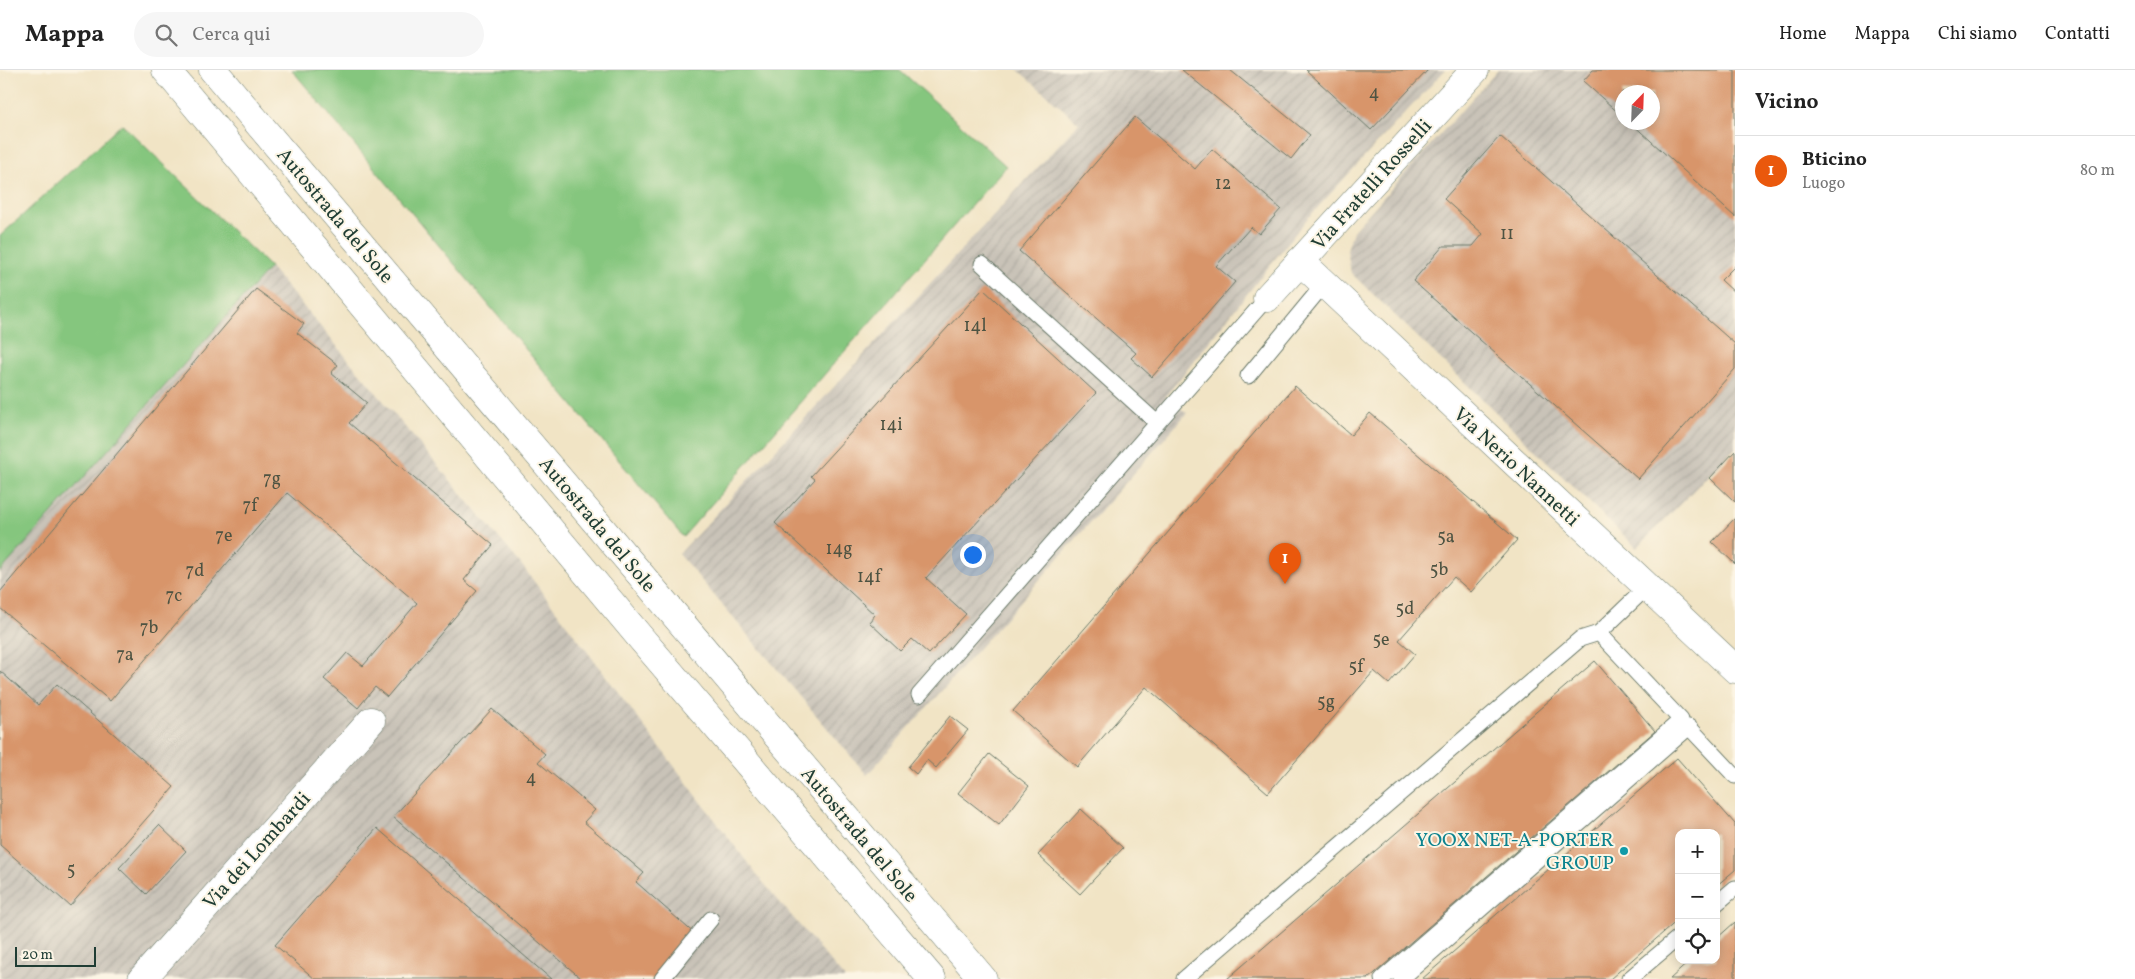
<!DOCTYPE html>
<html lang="it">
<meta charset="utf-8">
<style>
body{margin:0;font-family:Vollkorn,serif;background:#f6f6f6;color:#222}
.controls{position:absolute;right:15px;bottom:15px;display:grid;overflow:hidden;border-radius:10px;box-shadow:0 2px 12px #0003}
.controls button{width:45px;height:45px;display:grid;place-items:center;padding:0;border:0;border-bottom:1px solid #e0e0e0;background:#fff;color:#222;font:25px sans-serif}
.compass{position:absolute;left:1615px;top:15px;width:45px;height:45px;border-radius:50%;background:#fff;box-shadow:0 2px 12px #0003;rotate:23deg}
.scale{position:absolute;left:15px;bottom:12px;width:81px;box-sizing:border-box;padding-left:5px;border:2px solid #1f3d34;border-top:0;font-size:14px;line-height:18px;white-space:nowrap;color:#1f3d34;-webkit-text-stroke:4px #fcf5e5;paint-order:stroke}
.you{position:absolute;left:972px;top:484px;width:18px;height:18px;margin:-12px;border:4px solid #fff;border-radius:50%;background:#1a73e8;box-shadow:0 0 0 8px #1a73e833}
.badge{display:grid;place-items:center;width:32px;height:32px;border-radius:50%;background:#ea580c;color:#fff;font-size:16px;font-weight:700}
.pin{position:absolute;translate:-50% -41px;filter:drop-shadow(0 1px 2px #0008)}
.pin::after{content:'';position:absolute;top:26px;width:18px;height:15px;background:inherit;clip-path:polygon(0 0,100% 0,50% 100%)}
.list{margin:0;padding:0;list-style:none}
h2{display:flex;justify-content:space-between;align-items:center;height:65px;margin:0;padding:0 20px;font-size:21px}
h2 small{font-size:16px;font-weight:400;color:#767676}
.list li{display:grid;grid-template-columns:32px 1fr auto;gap:15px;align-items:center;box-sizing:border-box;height:70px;padding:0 20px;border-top:1px solid #e0e0e0}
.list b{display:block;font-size:19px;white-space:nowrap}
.list p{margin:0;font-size:16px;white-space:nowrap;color:#767676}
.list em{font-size:16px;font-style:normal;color:#767676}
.icon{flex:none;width:28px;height:28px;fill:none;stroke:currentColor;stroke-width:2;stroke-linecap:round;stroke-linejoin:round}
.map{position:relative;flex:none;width:1735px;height:909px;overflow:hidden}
header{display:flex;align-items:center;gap:30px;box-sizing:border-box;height:70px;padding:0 25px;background:#fff;border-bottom:1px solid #e0e0e0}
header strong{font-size:24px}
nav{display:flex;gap:28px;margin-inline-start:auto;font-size:18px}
.search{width:350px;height:45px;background:#f6f6f6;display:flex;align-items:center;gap:12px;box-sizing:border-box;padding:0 18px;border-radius:28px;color:#767676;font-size:19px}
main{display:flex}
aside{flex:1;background:#fff}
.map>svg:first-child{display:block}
.industrial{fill:url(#industrial-furrows);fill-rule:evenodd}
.green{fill:#85c67e;stroke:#528259}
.building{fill:#d8956b}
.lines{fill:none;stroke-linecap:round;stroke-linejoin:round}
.service-casing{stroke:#687767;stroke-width:17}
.minor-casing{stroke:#687767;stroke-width:29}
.motorway-casing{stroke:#687767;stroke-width:29}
.service{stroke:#fff;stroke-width:15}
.minor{stroke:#fff;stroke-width:28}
.motorway{stroke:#fff;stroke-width:28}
.culture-dot{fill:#0f9aa8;stroke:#fcf5e5;stroke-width:2}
.labels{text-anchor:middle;stroke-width:4;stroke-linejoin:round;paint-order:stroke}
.number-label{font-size:18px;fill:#4d5342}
.street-label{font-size:20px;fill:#1f3d34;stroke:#fcf5e5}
.culture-label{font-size:20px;fill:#0d838f;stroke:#fcf5e5;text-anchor:end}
</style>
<header>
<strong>Mappa</strong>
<div class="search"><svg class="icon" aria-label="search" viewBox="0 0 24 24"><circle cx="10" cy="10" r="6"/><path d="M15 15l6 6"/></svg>Cerca qui</div>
<nav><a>Home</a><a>Mappa</a><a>Chi siamo</a><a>Contatti</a></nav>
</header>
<main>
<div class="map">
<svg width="1735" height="909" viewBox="0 0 1735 909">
<defs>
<pattern id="industrial-furrows" width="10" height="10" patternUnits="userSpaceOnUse" patternTransform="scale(1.25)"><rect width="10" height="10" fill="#c9c3b8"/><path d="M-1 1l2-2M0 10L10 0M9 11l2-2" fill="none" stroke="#aca89f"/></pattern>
</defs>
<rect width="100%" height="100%" fill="#fcf5e5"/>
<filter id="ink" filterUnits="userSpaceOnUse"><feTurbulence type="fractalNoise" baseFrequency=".02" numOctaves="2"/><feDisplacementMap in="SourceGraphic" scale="10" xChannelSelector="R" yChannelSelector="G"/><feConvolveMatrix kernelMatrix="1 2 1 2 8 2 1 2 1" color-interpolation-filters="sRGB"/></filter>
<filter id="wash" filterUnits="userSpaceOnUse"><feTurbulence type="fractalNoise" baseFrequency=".0096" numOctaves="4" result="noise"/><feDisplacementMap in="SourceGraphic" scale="20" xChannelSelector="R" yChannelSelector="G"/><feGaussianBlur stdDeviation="1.12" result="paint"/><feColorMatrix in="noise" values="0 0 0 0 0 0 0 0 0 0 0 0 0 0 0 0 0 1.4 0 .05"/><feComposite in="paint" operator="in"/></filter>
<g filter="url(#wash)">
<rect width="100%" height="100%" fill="#f1e4c5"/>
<path class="industrial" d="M1018,0H1445L1306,150L1165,327L1187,343L867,705L679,484L1079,53Z
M1498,0H1735V378L1637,478L1351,203L1347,180L1353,161ZM1622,22H1652V52H1622Z
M270,197L520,493L756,804L845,909H0V502Z"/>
<path class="green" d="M292,0H900L1006,96L683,467Z
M122,54L270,197L0,502V166Z"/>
<g id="blocks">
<path class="building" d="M1182,0H1230L1310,65L1291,89Z
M1306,0H1428L1371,60Z
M1593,0H1735V147L1630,52H1652V22H1622V46L1583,11Z
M1135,47L1195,99L1212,79L1281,139L1259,164L1251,157L1216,196L1235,212L1152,307L1131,288L1136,283L1019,181Z
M1500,66L1735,274V299L1638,409L1413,211L1443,176H1473L1483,164L1444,129Z
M1735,196V223L1721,210Z
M256,219L304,254L297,263L338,295L331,303L367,333L349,353L493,475L464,510L477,521L387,627L375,617L358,638L324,609L347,583L363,596L417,533L287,423L110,631L0,538V522Z
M983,219L1096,323L926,508L966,544L929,584L912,569L900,581L869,552L875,545L775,453L815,409L811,406Z
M1295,316L1351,365L1370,343L1517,470L1471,522L1454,507L1399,570L1415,584L1389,614L1374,601L1268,723L1146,617L1077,697L1013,641Z
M1735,381V432L1710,408Z
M1735,448V494L1712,472Z
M1595,591L1655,661L1368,909H1227Z
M0,601L38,635L57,614L174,717L70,836L0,775Z
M492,639L545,684L538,692L595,740L584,752L644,803L636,812L697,866L658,909H582L393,747Z
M950,646L968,660L936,698L927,690L916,704L908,697Z
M989,684L1029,716L999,755L958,723Z
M1677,688L1735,754V800L1716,816V763H1679V849L1610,909H1422Z
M1081,739L1123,778L1080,824L1038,785Z
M159,755L186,781L146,824L119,798Z
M377,758L551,909H315L275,875Z
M1735,852V909H1670L1691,890H1716V869Z"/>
</g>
</g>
<g filter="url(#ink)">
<use href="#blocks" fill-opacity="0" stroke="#687767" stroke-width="1"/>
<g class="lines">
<defs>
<path id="service" d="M982,194L1157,353
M1248,306L1324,214
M919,625L1267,228
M1716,834L1735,818
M662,909L711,849
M1184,909L1580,569L1599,563L1647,517
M1382,909L1681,650L1599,563
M1401,909L1689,657L1735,706
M1629,909L1679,867"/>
<path id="minor" d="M1300,191L1735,599
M1267,228L1475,0
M142,909L371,651"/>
<path id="motorway" d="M166,0L639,566L932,909
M213,0L983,909"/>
</defs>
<use href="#service" class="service-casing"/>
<use href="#minor" class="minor-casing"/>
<use href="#motorway" class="motorway-casing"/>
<use href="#service" class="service"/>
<use href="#minor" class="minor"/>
<use href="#motorway" class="motorway"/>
</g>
</g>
<circle class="culture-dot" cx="1624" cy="781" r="5"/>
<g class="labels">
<g class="number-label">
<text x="1374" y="28">4</text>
<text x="1223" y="119">12</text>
<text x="1507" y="169">11</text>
<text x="975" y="261">14l</text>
<text x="891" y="360">14i</text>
<text x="272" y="414">7g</text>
<text x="250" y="441">7f</text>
<text x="224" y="471">7e</text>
<text x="1446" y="472">5a</text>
<text x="839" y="484">14g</text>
<text x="1439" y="505">5b</text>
<text x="195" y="506">7d</text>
<text x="869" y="512">14f</text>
<text x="174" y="531">7c</text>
<text x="1405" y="544">5d</text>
<text x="149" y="563">7b</text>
<text x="1381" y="575">5e</text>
<text x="125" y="590">7a</text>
<text x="1356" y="602">5f</text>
<text x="1326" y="637">5g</text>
<text x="531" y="713">4</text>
<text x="71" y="805">5</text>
</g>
<g class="street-label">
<text transform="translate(1371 114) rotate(-48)" y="7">Via Fratelli Rosselli</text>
<text transform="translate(336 145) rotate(50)" y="7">Autostrada del Sole</text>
<text transform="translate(1517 396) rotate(43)" y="7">Via Nerio Nannetti</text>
<text transform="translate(598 454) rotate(50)" y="7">Autostrada del Sole</text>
<text transform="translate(860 764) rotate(50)" y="7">Autostrada del Sole</text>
<text transform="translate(256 780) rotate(-48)" y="7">Via dei Lombardi</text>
</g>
<g class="culture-label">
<text x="1614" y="776">YOOX NET-A-PORTER<tspan x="1614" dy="23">GROUP</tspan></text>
</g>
</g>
</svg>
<div class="controls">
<button>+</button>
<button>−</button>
<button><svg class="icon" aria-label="locate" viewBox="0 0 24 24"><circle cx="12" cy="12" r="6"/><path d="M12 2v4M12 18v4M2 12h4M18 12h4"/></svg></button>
</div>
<svg class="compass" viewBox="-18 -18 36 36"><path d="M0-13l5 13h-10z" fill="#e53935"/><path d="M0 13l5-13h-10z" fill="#767676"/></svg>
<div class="scale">20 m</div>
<div class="you"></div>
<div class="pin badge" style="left:1285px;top:514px">1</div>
</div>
<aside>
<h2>Vicino<small></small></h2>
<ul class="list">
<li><span class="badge">1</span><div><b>Bticino</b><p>Luogo</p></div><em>80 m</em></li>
</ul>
</aside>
</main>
